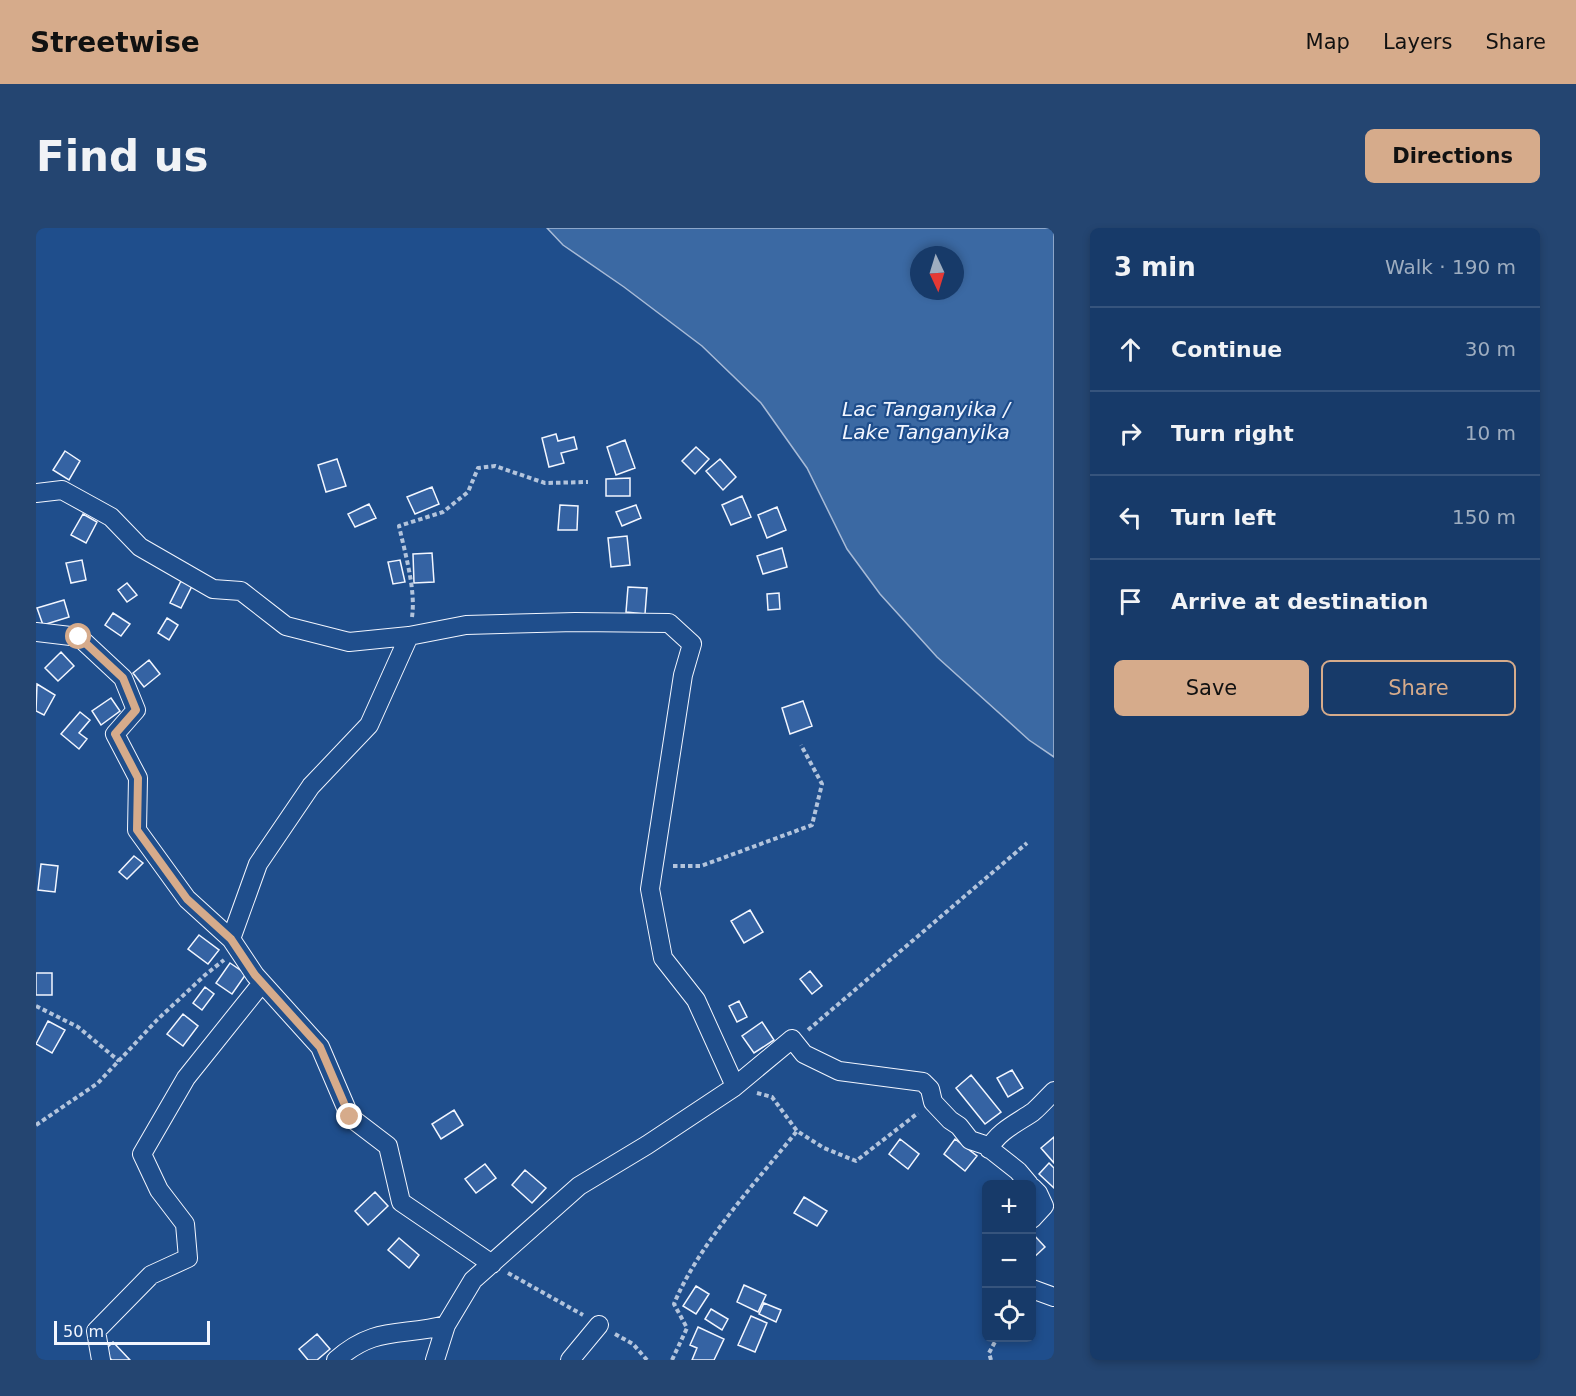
<!DOCTYPE html>
<meta charset="utf-8">
<style>
body{margin:0;font-family:"DejaVu Sans",sans-serif;background:#244571;color:#f1f3f6}
.controls{position:absolute;right:18px;bottom:18px;display:grid;overflow:hidden;border-radius:9px;box-shadow:0 3px 9px #0003}
.controls button{width:54px;height:54px;display:grid;place-items:center;padding:0;border:0;border-bottom:2px solid #36547d;background:#173a69;color:#f1f3f6;font:30px sans-serif}
.compass{position:absolute;left:874px;top:18px;width:54px;height:54px;border-radius:50%;background:#173a69;box-shadow:0 3px 9px #0003;rotate:176deg}
.scale{position:absolute;left:18px;bottom:15px;width:156px;box-sizing:border-box;padding-left:6px;border:3px solid #f2f6ff;border-top:0;font-size:16px;line-height:21px;white-space:nowrap;color:#f2f6ff;-webkit-text-stroke:4px #1f4e8c;paint-order:stroke}
.stop{position:absolute;width:18px;height:18px;margin:-14px;border:4px solid #d6ab8b;border-radius:50%;background:#fff}
.stop.end{background:#d6ab8b;border-color:#fff;box-shadow:0 2px 6px #0008}
.list{margin:0;padding:0;list-style:none}
h2{display:flex;justify-content:space-between;align-items:center;height:78px;margin:0;padding:0 24px;font-size:26px}
h2 small{font-size:20px;font-weight:400;color:#9eadc0}
.list li{display:grid;grid-template-columns:39px 1fr auto;gap:18px;align-items:center;box-sizing:border-box;height:84px;padding:0 24px;border-top:2px solid #36547d}
.list b{display:block;font-size:22px;white-space:nowrap}
.list em{font-size:20px;font-style:normal;color:#9eadc0}
.actions{display:flex;gap:12px;padding:18px 24px}
.actions a{flex:1;padding:14px 0;border:2px solid #d6ab8b;border-radius:9px;text-align:center;font-size:21px;color:#d6ab8b}
.actions .main{background:#d6ab8b;color:#111}
.icon{flex:none;width:33px;height:33px;fill:none;stroke:currentColor;stroke-width:2;stroke-linecap:round;stroke-linejoin:round}
.map{position:relative;flex:none;width:1018px;height:1132px;overflow:hidden;border-radius:9px}
header{display:flex;align-items:center;gap:36px;box-sizing:border-box;height:84px;padding:0 30px;background:#d6ab8b;color:#111}
header strong{font-size:28px}
nav{display:flex;gap:33px;margin-inline-start:auto;font-size:21px}
.intro{display:flex;align-items:center;justify-content:space-between;box-sizing:border-box;height:144px;padding:0 36px}
h1{margin:0;font-size:42px}
.button{padding:15px 27px;border-radius:9px;background:#d6ab8b;color:#111;font-size:21px;font-weight:700}
main{display:flex;gap:36px;padding:0 36px}
aside{flex:1;background:#173a69;border-radius:9px;box-shadow:0 3px 9px #0003}
.map>svg:first-child{display:block}
.water{fill:#3b69a3;stroke:#a8bbd7;stroke-width:1.5;fill-rule:evenodd}
.building{fill:#3563a3;stroke:#f2f6ff;stroke-width:1.5}
.lines{fill:none;stroke-linecap:round;stroke-linejoin:round}
.street-casing{stroke:#f2f6ff;stroke-width:20}
.path{stroke:#b3c4dc;stroke-width:4;stroke-dasharray:4.5 3;stroke-linecap:butt}
.street{stroke:#1f4e8c;stroke-width:18}
.route{stroke:#d6ab8b;stroke-width:8}
.labels{text-anchor:middle;stroke-width:4.5;stroke-linejoin:round;paint-order:stroke}
.water-label{font-size:20px;font-style:italic;fill:#f2f6ff;stroke:#1f4e8c}
</style>
<header>
<strong>Streetwise</strong>
<nav><a>Map</a><a>Layers</a><a>Share</a></nav>
</header>
<div class="intro"><h1>Find us</h1><a class="button">Directions</a></div>
<main>
<div class="map">
<svg width="1018" height="1132" viewBox="0 0 1018 1132">
<rect width="100%" height="100%" fill="#1f4e8c"/>
<path class="water" d="M511,0H1018V529L993,512L901,429L844,366L811,321L771,240L725,175L666,118L588,59L527,17ZM883,27H919V63H883Z"/>
<path class="building" d="M520,206L522,213L538,209L541,221L525,225L528,235L513,239L506,210Z
M589,212L599,240L580,247L571,219Z
M660,219L673,231L659,246L646,233Z
M29,223L44,233L33,252L17,242Z
M301,231L310,258L290,264L282,237Z
M684,231L700,249L687,262L670,243Z
M594,250V268H570V251Z
M396,259L403,276L379,286L371,269Z
M706,268L715,289L695,297L686,277Z
M333,276L340,290L319,299L312,286Z
M524,277L542,278L541,302H522Z
M600,277L605,290L586,298L580,284Z
M741,279L750,302L731,310L722,287Z
M47,286L61,294L50,315L35,307Z
M591,308L594,337L575,339L572,310Z
M746,320L751,339L727,346L721,328Z
M396,325L398,354L378,355L377,326Z
M46,332L50,352L35,355L30,335Z
M364,332L369,354L357,356L352,334Z
M145,353L156,358L145,380L134,375Z
M91,355L101,367L91,374L82,362Z
M592,359L611,360L609,386L590,384Z
M743,365L744,381L732,382L731,366Z
M28,372L33,389L7,397L1,380Z
M77,385L94,396L85,408L69,397Z
M131,390L142,397L133,412L122,405Z
M25,424L38,438L22,453L9,440Z
M113,432L124,446L108,459L97,445Z
M1,456L19,467L8,487L0,483Z
M75,470L84,483L65,497L56,483Z
M767,473L776,498L754,506L746,480Z
M44,484L54,492L43,505L51,511L43,521L25,506Z
M98,628L107,635L91,651L83,644Z
M5,636L22,638L19,664L2,662Z
M714,682L727,704L708,715L695,693Z
M163,707L183,722L172,736L152,721Z
M194,735L210,746L196,766L180,755Z
M774,743L786,758L776,766L764,751Z
M0,745H16V767H0Z
M169,759L178,766L166,782L157,775Z
M703,773L711,789L701,794L693,778Z
M147,786L162,798L147,818L131,806Z
M12,793L29,802L16,825L0,816Z
M726,794L738,812L718,825L706,808Z
M976,842L987,860L972,869L961,850Z
M935,847L965,884L949,896L920,860Z
M418,882L427,897L405,911L396,896Z
M1018,909V935L1005,920Z
M864,911L883,926L872,941L853,926Z
M919,911L941,928L929,943L908,926Z
M1013,935L1018,940V960L1003,946Z
M449,936L460,950L440,965L429,951Z
M489,942L510,960L496,975L476,957Z
M339,964L352,978L332,997L319,983Z
M768,969L791,983L781,998L758,985Z
M996,1005L1009,1019L996,1031Z
M363,1010L383,1027L373,1040L352,1022Z
M708,1057L730,1067L722,1084L701,1074Z
M660,1058L673,1066L660,1086L647,1078Z
M728,1075L745,1082L740,1094L723,1086Z
M675,1081L692,1091L686,1102L669,1091Z
M715,1088L731,1095L719,1124L702,1117Z
M662,1099L688,1111L678,1132H656L661,1120L654,1117Z
M281,1106L294,1121L281,1132H272L263,1121Z
M77,1114L94,1132H76L67,1124Z"/>
<g class="lines">
<defs>
<path id="street" d="M0,265L26,262L75,289L104,319L177,361L205,363L250,398L313,414L373,408L430,397L539,394L633,395L656,416L647,447L614,661L627,730L660,772L699,858
M0,404L43,409L87,450L100,482L79,506L102,550L101,602L151,671L195,711
M373,408L333,497L275,558L222,636L195,711L219,747L284,819L314,889L352,918L365,974L456,1036
M953,921C962,903 981,895 997,884C1004,878 1011,870 1018,863
M996,959L1002,965L1008,978L996,991
M996,1061L1018,1069
M65,1132L60,1103L115,1047L152,1030L149,996L123,962L106,926L150,850L226,755
M300,1132C340,1097 365,1109 410,1097L437,1052L543,958L611,917L697,860L756,811L768,826L803,843L887,854L894,861L897,874L914,892L923,898L934,912L949,917L982,943L993,956
M399,1132L410,1097
M534,1132L563,1097"/>
</defs>
<use href="#street" class="street-casing"/>
<path class="path" d="M376,389C380,362 369,325 363,298L407,284L432,264L442,240L459,238L509,255L552,254
M637,638H665L776,597L786,556L765,517
M0,778L42,799L83,833
M772,802L991,615
M721,865L736,869L761,903L788,920L820,933L882,885
M0,897L62,855L121,792L169,747L188,732
M472,1045L547,1087
M579,1106L597,1116L611,1132
M636,1132L651,1100L638,1076C662,1017 721,953 761,903
M955,1132L953,1125L961,1110"/>
<use href="#street" class="street"/>
</g>
<g class="lines">
<path class="route" d="M43,409L87,450L100,482L79,506L102,550L101,602L151,671L195,711L219,747L284,819L314,889"/>
</g>
<g class="labels">
<g class="water-label">
<text x="890" y="188">Lac Tanganyika /<tspan x="890" dy="23">Lake Tanganyika</tspan></text>
</g>
</g>
</svg>
<div class="controls">
<button>+</button>
<button>−</button>
<button><svg class="icon" aria-label="locate" viewBox="0 0 24 24"><circle cx="12" cy="12" r="6"/><path d="M12 2v4M12 18v4M2 12h4M18 12h4"/></svg></button>
</div>
<svg class="compass" viewBox="-18 -18 36 36"><path d="M0-13l5 13h-10z" fill="#e53935"/><path d="M0 13l5-13h-10z" fill="#9eadc0"/></svg>
<div class="scale">50 m</div>
<div class="stop" style="left:43px;top:409px"></div>
<div class="stop end" style="left:314px;top:889px"></div>
</div>
<aside>
<h2>3 min<small>Walk · 190 m</small></h2>
<ul class="list">
<li><svg class="icon" aria-label="ahead" viewBox="0 0 24 24"><path d="M12 20V5M6 11l6-6 6 6"/></svg><div><b>Continue</b></div><em>30 m</em></li>
<li><svg class="icon" aria-label="right" viewBox="0 0 24 24"><path d="M7 20v-9h11M14 6l5 5-5 5"/></svg><div><b>Turn right</b></div><em>10 m</em></li>
<li><svg class="icon" aria-label="left" viewBox="0 0 24 24"><path d="M17 20v-9H6M10 6l-5 5 5 5"/></svg><div><b>Turn left</b></div><em>150 m</em></li>
<li><svg class="icon" aria-label="arrive" viewBox="0 0 24 24"><path d="M6 21V4h12l-3 4 3 4H6"/></svg><div><b>Arrive at destination</b></div></li>
</ul>
<div class="actions"><a class="main">Save</a><a>Share</a></div>
</aside>
</main>
